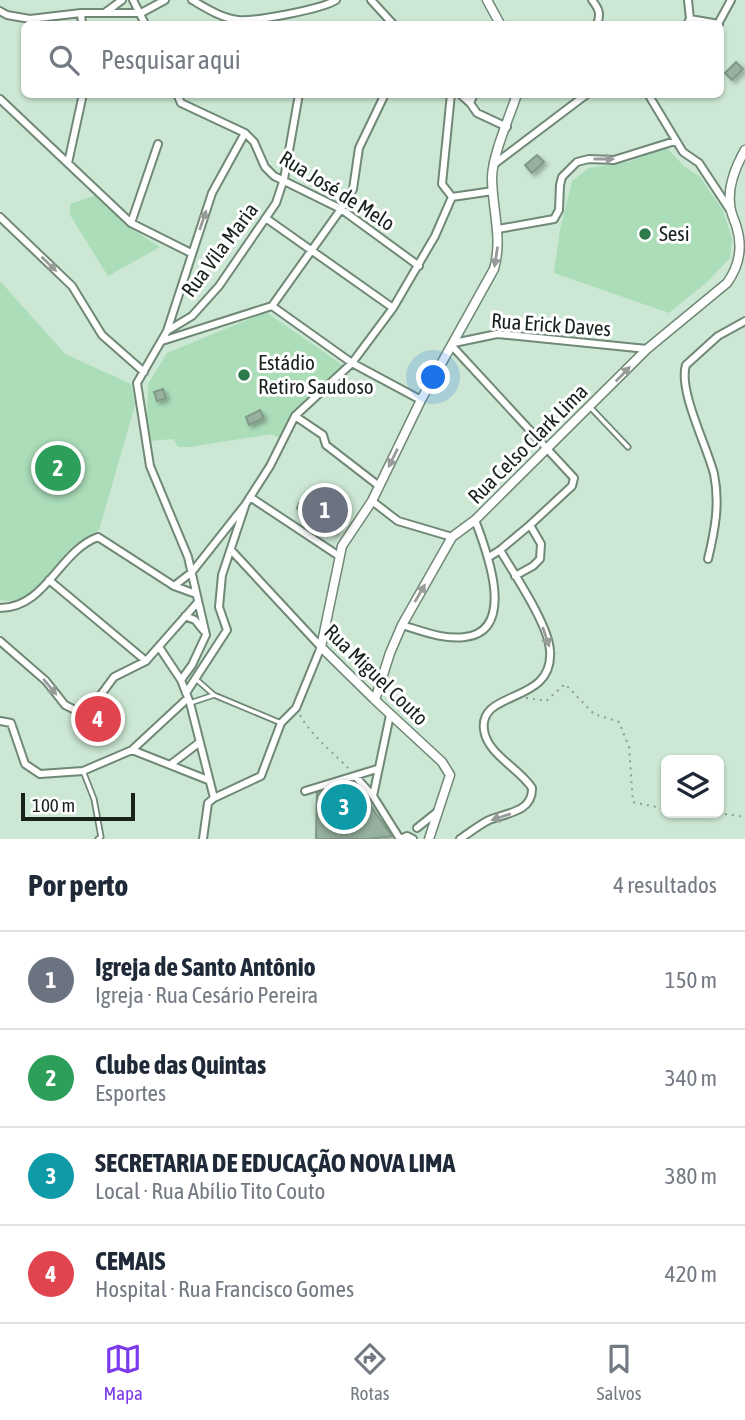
<!DOCTYPE html>
<html lang="pt">
<meta charset="utf-8">
<style>
body{margin:0;font-family:"Asap Condensed",sans-serif;background:#f6f6f7;color:#1f2937}
.controls{position:absolute;right:21px;bottom:21px;display:grid;overflow:hidden;border-radius:10px;box-shadow:0 2px 5px #0004}
.controls button{width:63px;height:63px;display:grid;place-items:center;padding:0;border:0;border-bottom:2px solid #e0e1e3;background:#fff;color:#1f2937;font:35px sans-serif}
.scale{position:absolute;left:21px;bottom:18px;width:114px;box-sizing:border-box;padding-left:7px;border:4px solid #18221b;border-top:0;font-size:19px;line-height:24px;white-space:nowrap;color:#18221b;-webkit-text-stroke:5px #fff;paint-order:stroke}
.you{position:absolute;left:434px;top:378px;width:24px;height:24px;margin:-18px;border:5px solid #fff;border-radius:50%;background:#1a73e8;box-shadow:0 0 0 10px #1a73e833}
.badge{display:grid;place-items:center;width:46px;height:46px;border-radius:50%;background:#7c3aed;color:#fff;font-size:23px;font-weight:700}
.pin{position:absolute;translate:-50% -50%;border:4px solid #fff;box-shadow:0 2px 7px #0006}
.list{margin:0;padding:0;list-style:none}
h2{display:flex;justify-content:space-between;align-items:center;height:91px;margin:0;padding:0 28px;font-size:30px}
h2 small{font-size:23px;font-weight:400;color:#747a83}
.list li{display:grid;grid-template-columns:46px 1fr auto;gap:21px;align-items:center;box-sizing:border-box;height:98px;padding:0 28px;border-top:2px solid #e0e1e3}
.list b{display:block;font-size:26px;white-space:nowrap}
.list p{margin:0;font-size:23px;white-space:nowrap;color:#747a83}
.list em{font-size:23px;font-style:normal;color:#747a83}
.icon{flex:none;width:38px;height:38px;fill:none;stroke:currentColor;stroke-width:2;stroke-linecap:round;stroke-linejoin:round}
.map{position:relative;flex:none;width:745px;height:839px;overflow:hidden}
.search{position:absolute;background:#fff;box-shadow:0 2px 5px #0004;left:21px;right:21px;top:21px;height:77px;display:flex;align-items:center;gap:18px;box-sizing:border-box;padding:0 24px;border-radius:10px;color:#747a83;font-size:26px}
.sheet{height:483px;background:#fff}
nav{display:flex;justify-content:space-around;align-items:center;box-sizing:border-box;height:98px;border-top:2px solid #e0e1e3;background:#fff;font-size:19px;color:#747a83}
nav a{display:grid;justify-items:center;gap:4px}
nav .on{color:#7c3aed}
.map>svg:first-child{display:block}
.green{fill:#abddb9}
.building{fill:#97b19e;stroke:#809987;stroke-width:2;filter:url(#shadow)}
.lines{fill:none;stroke-linecap:round;stroke-linejoin:round}
.service-casing{stroke:#708876;stroke-width:7}
.minor-casing{stroke:#708876;stroke-width:10}
.tertiary-casing{stroke:#708876;stroke-width:11}
.path{stroke:#8a9f90;stroke-width:2;stroke-dasharray:2 5;stroke-linecap:butt}
.service{stroke:#fff;stroke-width:3.5}
.minor{stroke:#fff;stroke-width:6}
.tertiary{stroke:#fff;stroke-width:8}
.oneway{fill:#979c98}
.poi-dot{fill:#2d7b4b;stroke:#fff;stroke-width:2.5}
.labels{text-anchor:middle;stroke-width:6;stroke-linejoin:round;paint-order:stroke}
.street-label{font-size:21px;fill:#18221b;stroke:#fff}
.poi-label{font-size:21px;fill:#18221b;stroke:#fff;text-anchor:start}
</style>
<div class="map">
<svg width="745" height="839" viewBox="0 0 745 839">
<defs>
<filter id="shadow"><feDropShadow dx="3" dy="3" stdDeviation="2" flood-color="#0004"/></filter>
</defs>
<rect width="100%" height="100%" fill="#cce7d3"/>
<path class="green" d="M666,147L684,166L700,177L723,211L732,238L730,258L707,282L669,313L554,273L560,230L572,181L589,168L628,162Z
M96,195L127,226L160,247L108,276L70,215V204Z
M0,281L65,354L131,384L135,405L99,530C90,536 79,541 71,548C50,568 34,607 0,600Z
M266,312L344,366L289,418L279,438L271,434L189,447H178L173,439L148,441L147,420L148,384L167,353Z"/>
<path class="building" d="M736,62L743,69L732,80L725,73Z
M537,155L544,162L532,173L525,165Z
M163,389L166,398L157,401L154,392Z
M260,410L264,418L249,425L246,417Z
M308,499L317,500L318,507L338,515L340,511L343,512L334,533L331,532L333,527L313,519L308,523L303,521L302,514L297,508L299,503L307,502Z
M354,783L392,836L370,839H316L317,793Z"/>
<g class="lines">
<defs>
<path id="service" d="M591,408L628,447
M197,680L214,695L281,723
M190,703L214,695
M83,771L94,799L101,837L98,839"/>
<path id="minor" d="M133,0L145,24
M192,0C206,8 221,18 238,20C253,22 323,9 336,0
M371,0L393,24
M592,0C599,9 601,14 597,24
M0,11L7,15L30,19L81,13H141L165,0
M106,12L122,0
M81,13L82,24
M690,19L719,24
M687,24L690,19L688,0
M718,24L731,0
M177,94L181,103L245,133L254,142L265,167L274,176L341,209L419,266
M460,94L470,103L474,94
M648,94L683,152L699,163L730,210
M0,99L131,223L191,253
M470,103L477,113L507,127
M68,163L83,94
M493,165L587,94
M452,197L493,191
M0,217L72,286L102,335L144,372
M267,219L393,308
M131,223L158,144
M498,229L554,219L559,210L560,185L562,177L577,162L589,159L614,160L675,141
M272,306L341,209L353,189L359,148L385,94
M272,306L352,363L421,400
M167,331L192,316L219,286L276,203L284,179L299,94
M162,341L272,306
M454,343L497,334L647,349
M452,346L574,478L572,486L530,525L500,550
M295,416L323,435L326,445L379,486
M250,497L339,556
M372,501L398,521L452,537
M708,559C715,530 720,503 714,474C707,446 678,390 686,365L718,336L745,321
M515,576L533,566L540,559L541,544L530,525
M49,580L146,661
M174,586L192,572L245,505L270,466L295,416L352,363L393,308L435,236L452,197L442,184L451,94
M0,608C46,608 59,551 98,537L174,586L196,594
M185,616L195,620L203,630
M402,625C422,631 444,640 465,637C518,631 486,549 475,520
M0,641L46,681L65,705L79,712L91,708L114,677L146,661L198,602
M159,647L181,680L190,703L214,798
M181,680L192,665L206,635L188,557L150,466L137,383L167,331L212,193L245,133
M186,693L227,630L219,607L222,575L245,506
M390,715L373,796L400,839
M0,721L11,723L25,764L40,774L83,771L132,750L188,698
M132,750L208,780
M170,765L200,742
M355,776L373,796
M305,791L377,769
M214,798L261,776L281,723L296,708L321,647L231,550
M417,828L437,812
M203,839L208,803L214,798
M400,839L407,836L413,839
M460,839C469,833 479,825 489,820C506,813 533,812 532,788C519,768 487,754 484,730C478,689 554,705 550,651C549,625 514,574 500,550L489,557"/>
<path id="tertiary" d="M487,0L500,24
M375,700L390,653L402,625L452,537L475,520L647,349L727,283C740,265 743,246 736,225C733,217 730,211 730,203C728,185 736,166 745,150
M429,839L450,775L442,762L375,700L321,647L342,546L372,501L421,400L494,269C503,238 492,209 492,177C493,153 509,119 517,94"/>
</defs>
<use href="#service" class="service-casing"/>
<use href="#minor" class="minor-casing"/>
<use href="#tertiary" class="tertiary-casing"/>
<path class="path" d="M526,698L546,701L565,684L594,714L619,722L629,747L633,802L666,809
M300,715C312,737 333,752 350,770
M718,813L745,817"/>
<use href="#service" class="service"/>
<use href="#minor" class="minor"/>
<use href="#tertiary" class="tertiary"/>
</g>
<defs><path id="oneway-solid" d="M-6-.8H1V-3.2L6.5 0L1 3.2V.8H-6Z" transform="scale(1.75)"/></defs>
<g class="oneway">
<use href="#oneway-solid" transform="translate(604 159)"/>
<use href="#oneway-solid" transform="translate(203 220) rotate(-71)"/>
<use href="#oneway-solid" transform="translate(496 257) rotate(99)"/>
<use href="#oneway-solid" transform="translate(49 264) rotate(44)"/>
<use href="#oneway-solid" transform="translate(623 374) rotate(-46)"/>
<use href="#oneway-solid" transform="translate(393 458) rotate(116)"/>
<use href="#oneway-solid" transform="translate(420 593) rotate(-60)"/>
<use href="#oneway-solid" transform="translate(546 637) rotate(71)"/>
<use href="#oneway-solid" transform="translate(50 687) rotate(50)"/>
<use href="#oneway-solid" transform="translate(501 817) rotate(162)"/>
</g>
<g class="poi-dot">
<circle cx="645" cy="234" r="7"/>
<circle cx="244" cy="375" r="7"/>
</g>
<g class="labels">
<g class="street-label">
<text transform="translate(337 191) rotate(32)" y="7">Rua José de Melo</text>
<text transform="translate(220 250) rotate(-53)" y="7">Rua Vila Maria</text>
<text transform="translate(551 325) rotate(4)" y="7">Rua Erick Daves</text>
<text transform="translate(528 444) rotate(-45)" y="7">Rua Celso Clark Lima</text>
<text transform="translate(376 675) rotate(44)" y="7">Rua Miguel Couto</text>
</g>
<g class="poi-label">
<text x="659" y="241">Sesi</text>
<text x="258" y="370">Estádio<tspan x="258" dy="24">Retiro Saudoso</tspan></text>
</g>
</g>
</svg>
<div class="controls">
<button><svg class="icon" aria-label="layers" viewBox="0 0 24 24"><path d="M12 4l9 5-9 5-9-5zM3 14l9 5 9-5"/></svg></button>
</div>
<div class="scale">100 m</div>
<div class="you"></div>
<div class="pin badge" style="left:325px;top:510px;background:#6b7280">1</div>
<div class="pin badge" style="left:58px;top:468px;background:#2e9e5b">2</div>
<div class="pin badge" style="left:344px;top:807px;background:#0f9aa8">3</div>
<div class="pin badge" style="left:98px;top:719px;background:#e0444e">4</div>
<div class="search"><svg class="icon" aria-label="search" viewBox="0 0 24 24"><circle cx="10" cy="10" r="6"/><path d="M15 15l6 6"/></svg>Pesquisar aqui</div>
</div>
<section class="sheet">
<h2>Por perto<small>4 resultados</small></h2>
<ul class="list">
<li><span class="badge" style="background:#6b7280">1</span><div><b>Igreja de Santo Antônio</b><p>Igreja · Rua Cesário Pereira</p></div><em>150 m</em></li>
<li><span class="badge" style="background:#2e9e5b">2</span><div><b>Clube das Quintas</b><p>Esportes</p></div><em>340 m</em></li>
<li><span class="badge" style="background:#0f9aa8">3</span><div><b>SECRETARIA DE EDUCAÇÃO NOVA LIMA</b><p>Local · Rua Abílio Tito Couto</p></div><em>380 m</em></li>
<li><span class="badge" style="background:#e0444e">4</span><div><b>CEMAIS</b><p>Hospital · Rua Francisco Gomes</p></div><em>420 m</em></li>
</ul>
</section>
<nav>
<a class="on"><svg class="icon" aria-label="map" viewBox="0 0 24 24"><path d="M3 6l6-2 6 2 6-2v14l-6 2-6-2-6 2zM9 4v14M15 6v14"/></svg>Mapa</a>
<a><svg class="icon" aria-label="directions" viewBox="0 0 24 24"><path d="M12 3l9 9-9 9-9-9zM9 14v-3h6M13 9l2 2-2 2"/></svg>Rotas</a>
<a><svg class="icon" aria-label="saved" viewBox="0 0 24 24"><path d="M7 4h10v16l-5-4-5 4z"/></svg>Salvos</a>
</nav>
